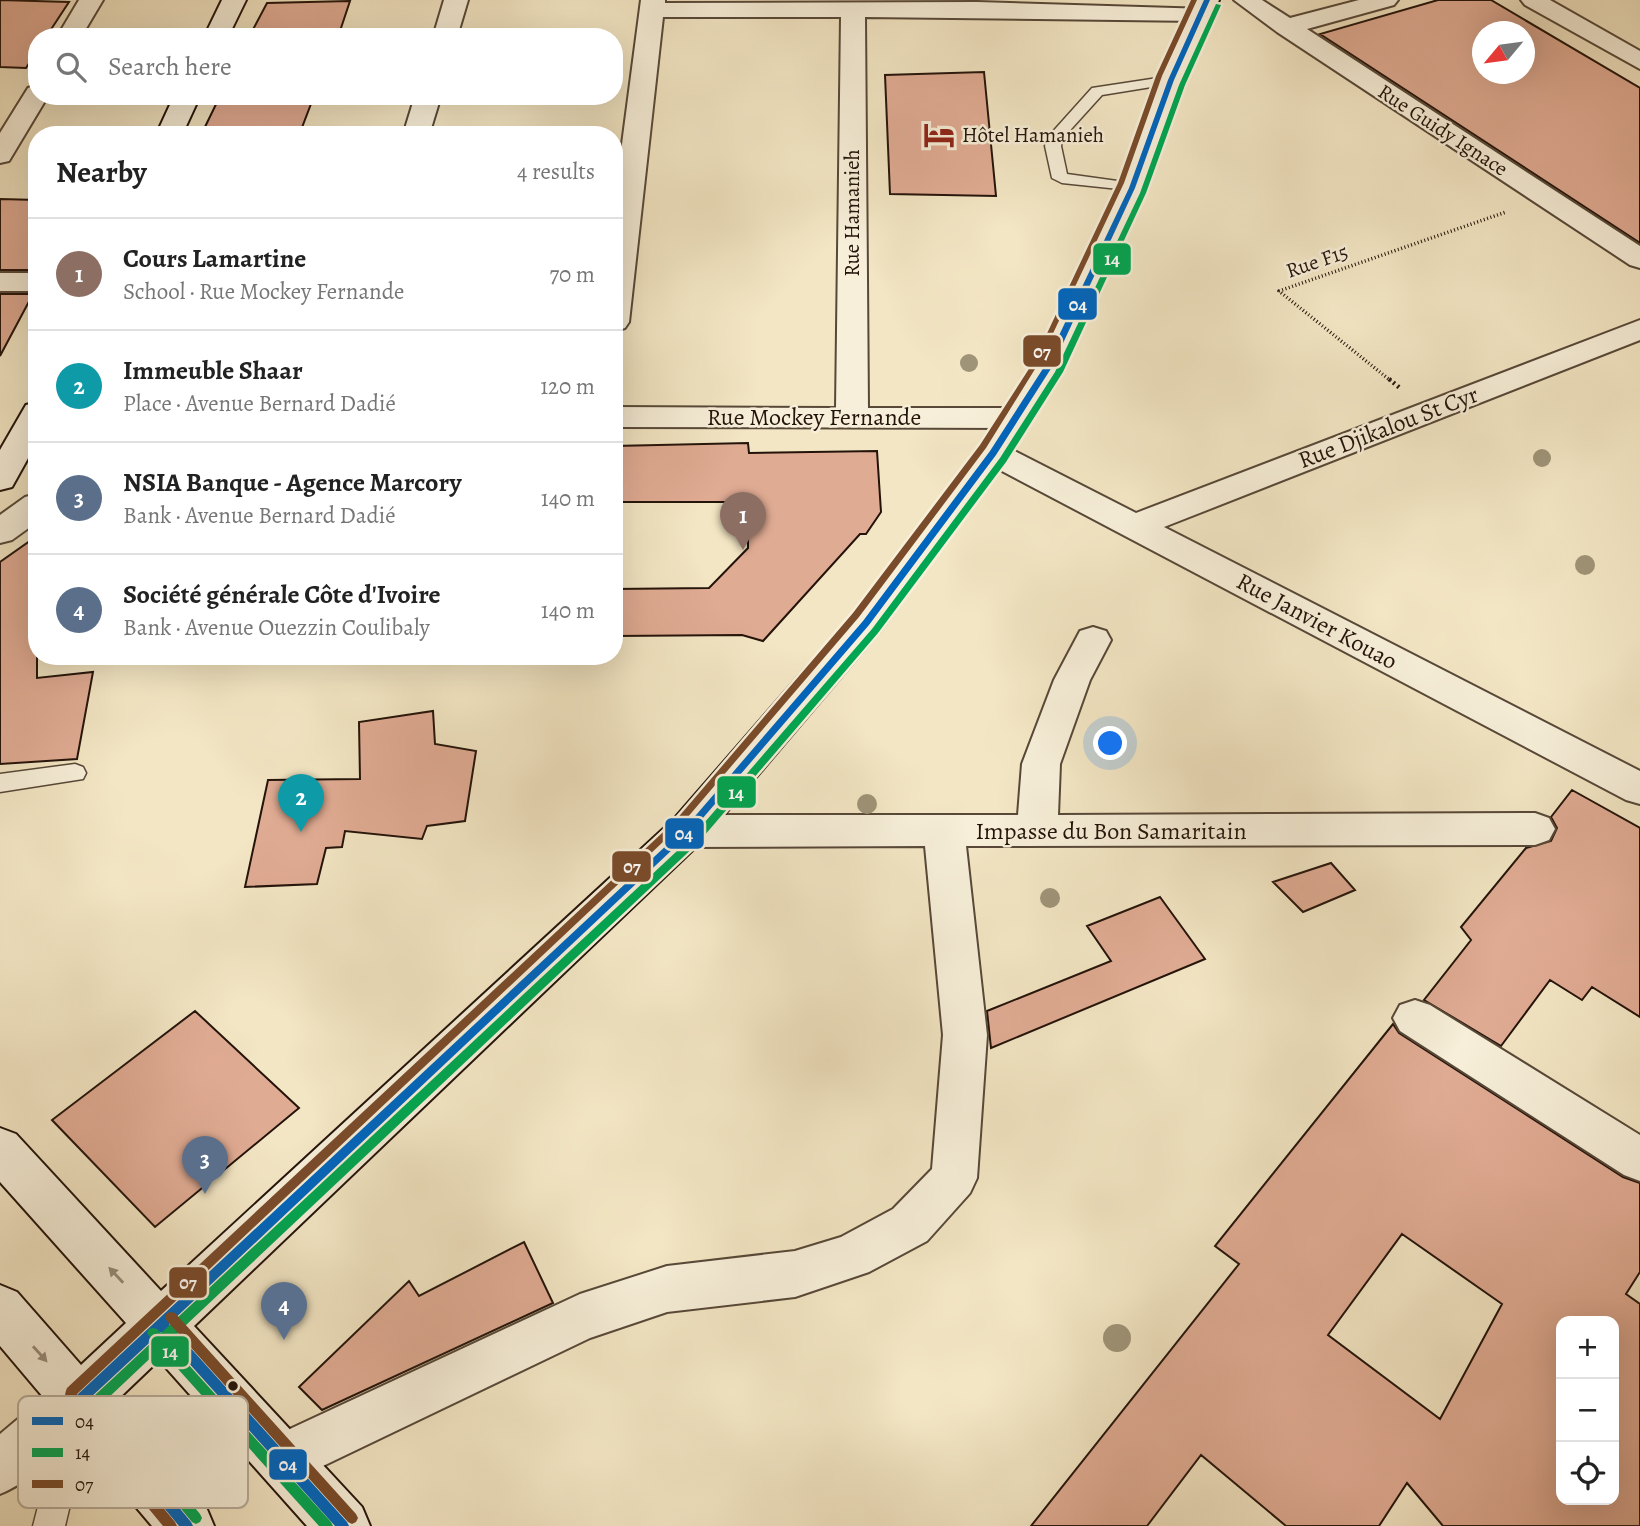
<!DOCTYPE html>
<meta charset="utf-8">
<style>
body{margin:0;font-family:Alegreya,serif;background:#f2f2f2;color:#222}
.controls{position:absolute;right:21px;bottom:21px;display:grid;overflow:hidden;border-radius:14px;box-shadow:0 7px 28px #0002}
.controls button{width:63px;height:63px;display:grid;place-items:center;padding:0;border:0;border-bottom:2px solid #e0e0e0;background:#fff;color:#222;font:35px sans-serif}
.compass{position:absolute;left:1472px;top:21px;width:63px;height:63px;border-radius:50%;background:#fff;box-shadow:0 7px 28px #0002;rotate:241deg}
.you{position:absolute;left:1111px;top:744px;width:24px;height:24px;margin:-18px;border:5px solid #fff;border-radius:50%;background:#1a73e8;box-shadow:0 0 0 10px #1a73e833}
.badge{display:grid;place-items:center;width:46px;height:46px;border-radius:50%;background:#7c3aed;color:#fff;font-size:23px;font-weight:700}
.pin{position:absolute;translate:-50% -58px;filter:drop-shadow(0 2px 4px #0008)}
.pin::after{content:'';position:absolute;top:37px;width:24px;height:21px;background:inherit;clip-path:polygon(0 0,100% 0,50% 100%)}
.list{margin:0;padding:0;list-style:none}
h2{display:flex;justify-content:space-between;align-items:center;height:91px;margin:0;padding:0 28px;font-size:30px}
h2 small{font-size:23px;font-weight:400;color:#767676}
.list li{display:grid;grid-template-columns:46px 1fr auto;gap:21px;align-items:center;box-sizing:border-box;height:112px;padding:0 28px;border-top:2px solid #e0e0e0}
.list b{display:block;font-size:26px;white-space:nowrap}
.list p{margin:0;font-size:23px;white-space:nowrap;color:#767676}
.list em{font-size:23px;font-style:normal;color:#767676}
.icon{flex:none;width:38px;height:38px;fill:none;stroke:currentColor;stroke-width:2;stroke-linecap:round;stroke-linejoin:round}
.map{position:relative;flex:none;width:1640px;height:1526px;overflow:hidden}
.search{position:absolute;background:#fff;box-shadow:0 7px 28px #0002;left:28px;top:28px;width:595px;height:77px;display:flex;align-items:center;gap:18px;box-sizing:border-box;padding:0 24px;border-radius:28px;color:#767676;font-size:26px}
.panel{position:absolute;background:#fff;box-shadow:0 7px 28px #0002;left:28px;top:126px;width:595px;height:539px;border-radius:28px}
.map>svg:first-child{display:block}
.building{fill:#e0ab93;stroke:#23130a;stroke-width:2;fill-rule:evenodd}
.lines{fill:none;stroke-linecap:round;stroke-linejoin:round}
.lane-casing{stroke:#574838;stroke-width:3}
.street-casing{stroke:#574838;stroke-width:4}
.secondary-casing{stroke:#23130a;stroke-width:4}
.path-far1{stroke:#23130a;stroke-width:3.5;stroke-dasharray:1 2.5;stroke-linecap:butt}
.path{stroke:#23130a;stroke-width:4.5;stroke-dasharray:2 3.5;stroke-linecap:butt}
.lane{fill:#f7efd9;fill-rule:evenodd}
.street{fill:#f7efd9;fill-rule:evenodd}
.secondary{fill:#f7efd9;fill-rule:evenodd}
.bus-1-casing{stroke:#f7efd9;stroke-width:5}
.bus-2-casing{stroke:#f7efd9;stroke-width:5}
.bus-3-casing{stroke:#f7efd9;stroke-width:5}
.bus-1{fill:#0065bd;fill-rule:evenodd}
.bus-2{fill:#00a651;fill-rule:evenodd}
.bus-3{fill:#7a4b2a;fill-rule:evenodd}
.tree{fill:#9f9478}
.oneway{fill:#988c7c}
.bus-dot{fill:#23130a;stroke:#f7efd9;stroke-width:2.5}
.labels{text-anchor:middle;stroke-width:5;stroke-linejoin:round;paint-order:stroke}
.far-street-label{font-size:21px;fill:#23130a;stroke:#f7efd9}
.far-poi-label{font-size:21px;fill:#23130a;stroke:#f7efd9;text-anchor:start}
.street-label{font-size:24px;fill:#23130a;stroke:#f7efd9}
.key{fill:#f7efd9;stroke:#b7ad9b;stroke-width:2}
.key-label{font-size:19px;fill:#23130a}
.line-badge{stroke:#f7efd9;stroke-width:2.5}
.badge-label{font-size:19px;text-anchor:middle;font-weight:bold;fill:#fff}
</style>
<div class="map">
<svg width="1640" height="1526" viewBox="0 0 1640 1526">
<rect width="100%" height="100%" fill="#f3e6c4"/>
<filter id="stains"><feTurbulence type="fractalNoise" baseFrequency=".00286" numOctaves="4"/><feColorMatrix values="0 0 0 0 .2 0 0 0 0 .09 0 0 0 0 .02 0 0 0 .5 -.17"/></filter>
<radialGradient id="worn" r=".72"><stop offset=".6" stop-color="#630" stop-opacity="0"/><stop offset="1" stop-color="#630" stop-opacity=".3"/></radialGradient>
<path class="building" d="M0,0L69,2L46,37H37V51L26,68L0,67Z
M1438,0H1491L1640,88V243L1320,34ZM1482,32H1524V74H1482Z
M350,1L338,37H249L267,3Z
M984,72L996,196L890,194L885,75Z
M220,96H314L301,130L203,131Z
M0,199L37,200V270H0Z
M0,294H33L0,356Z
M748,443L749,453L877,451L881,512L866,534H860L763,641L742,635L614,636V589L709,588L748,548V502H614V446Z
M37,536V678L93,672L77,759L0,764V562Z
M433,711L435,744L476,751L465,821L427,826L422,839L345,831L342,847L326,848L317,884L245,887L268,780L360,779L359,722Z
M1572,790L1640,828V1017L1592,987L1582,1000L1550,980L1501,1046L1424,1000L1471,940L1461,927L1526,848L1551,841L1557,828L1551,817Z
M1331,863L1355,890L1303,912L1273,882Z
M1160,897L1205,959L991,1048L987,1011L1111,961L1087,926Z
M195,1011L299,1108L155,1227L52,1120Z
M1393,1024L1399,1033L1623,1177L1640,1183V1272L1626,1294L1640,1304V1526H1443L1407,1483L1379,1526H1286L1201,1455L1147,1526H1031L1239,1264L1215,1246ZM1402,1234L1502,1304L1440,1419L1328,1335ZM1561,1321H1614V1500H1561Z
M524,1242L553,1303L322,1410L299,1387L409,1281L419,1296Z"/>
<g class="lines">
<defs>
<path id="lane" d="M1171,76L1176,77V83L1102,95L1063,138L1061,146L1067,174L1132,183L1138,185V191L1062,183L1052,178L1045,146L1048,137L1092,88Z
M75,764L83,767L86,773L83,779L0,792V774Z
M76,1402L87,1406L91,1417L65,1526H33L61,1417L65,1406Z"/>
<path id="street" d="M79,0H103L81,37H57Z
M444,0H468L457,37H433Z
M641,0H665V3L977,2L1208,9L1211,14L1208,19L1199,21L865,17L868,408H1015L1026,411L1031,418L1026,425L1015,428L614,427V407L836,408L841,17H663L629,322L625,328L614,331V205Z
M1234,0H1262L1290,18L1359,0H1398L1394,5L1307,29L1640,246V268L1630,265L1277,32Z
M1521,0H1550L1640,51V69L1525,5Z
M37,85V96H48L9,161L0,163V133L28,88Z
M415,96H441L429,135H403Z
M0,273H37V291H0Z
M1640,320V340L1164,527L1640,771V804L1626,800L981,460L977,453L981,446L993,443L1005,446L1136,513Z
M37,494V522L12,540L0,543V515L25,497Z
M1093,627L1106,631L1111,640L1090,680L1060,764L1058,815L1535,813L1549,818L1555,829L1549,840L1535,845L966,846L987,1035L977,1178L970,1193L927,1241L869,1272L795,1297L667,1312L590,1338L300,1477L282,1485L264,1477L256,1459L264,1441L580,1294L667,1266L795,1251L841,1237L893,1209L932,1169L943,1035L925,846L687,847L673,842L667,831L673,820L687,815H1018L1022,764L1054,680L1080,631Z
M1415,1000L1430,1005L1640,1135V1181L1624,1175L1400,1031L1393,1018L1400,1005Z
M81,1374L99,1381L106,1399C93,1431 32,1481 0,1494V1434L63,1381Z"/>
<path id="secondary" d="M222,0H246L228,37H204Z
M1195,0H1219L1184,80L1146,188L1063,367L1005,460L879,632L701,842L194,1326L362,1507L370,1526H307L159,1360L114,1403L206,1507L214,1526H152L0,1346V1285L17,1292L81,1365L126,1323L0,1182V1128L16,1134L161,1291L673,820L853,614L981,446L1033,367L1118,188L1158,80Z
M174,96H200L182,135H156Z
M37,402V442L12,487L0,490V450L26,405Z"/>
</defs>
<use href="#lane" class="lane-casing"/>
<use href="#street" class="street-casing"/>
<use href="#secondary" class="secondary-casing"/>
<path class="path-far1" d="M1391,381L1279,291L1506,212"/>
<path class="path" d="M1389,379L1401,389"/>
<use href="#lane" class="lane"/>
<use href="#street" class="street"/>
<use href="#secondary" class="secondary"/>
<defs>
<path id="bus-1" d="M1204,0H1210L1174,80L1135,188L1052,367L996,455L869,625L690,833L169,1324L347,1522L349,1526H335L161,1332L89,1399L191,1522L193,1526H179L77,1403L75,1399L77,1395L684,829L863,621L990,451L1044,367L1129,188L1168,80Z"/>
<path id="bus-2" d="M1216,4L1221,5L1185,85L1146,193L1063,372L1006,462L878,633L698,843L168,1342L331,1522L333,1526H319L160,1349L106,1400L200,1514L202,1518L200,1522L196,1524L192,1522L94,1404L92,1400L94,1396L153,1341L147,1333L149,1329L153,1328L157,1329L161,1333L692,837L872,629L1000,458L1055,372L1140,193L1179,85Z"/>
<path id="bus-3" d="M1191,0H1197L1162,76L1124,183L1040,361L986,448L859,617L681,825L77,1394V1404L175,1522L177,1526H163L67,1410C64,1404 64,1394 67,1388L675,821L853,613L980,445L1034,361L1118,183L1156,76Z
M171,1312L175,1313L356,1514L358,1518L356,1522L352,1524L348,1522L167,1321L165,1317L167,1313Z"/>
</defs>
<use href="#bus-1" class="bus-1-casing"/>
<use href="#bus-2" class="bus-2-casing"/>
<use href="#bus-3" class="bus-3-casing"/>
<use href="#bus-1" class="bus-1"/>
<use href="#bus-2" class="bus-2"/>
<use href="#bus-3" class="bus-3"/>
</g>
<g class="tree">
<circle cx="969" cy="363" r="9"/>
<circle cx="1542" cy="458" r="9"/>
<circle cx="1585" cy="565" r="10"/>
<circle cx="867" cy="804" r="10"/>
<circle cx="1050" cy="898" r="10"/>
<circle cx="1117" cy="1338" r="14"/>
</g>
<defs><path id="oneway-solid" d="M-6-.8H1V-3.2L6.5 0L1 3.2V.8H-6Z" transform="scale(1.75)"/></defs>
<g class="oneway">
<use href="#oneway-solid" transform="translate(116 1275) rotate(-133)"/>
<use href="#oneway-solid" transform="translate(40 1354) rotate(48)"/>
</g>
<defs>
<symbol id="hotel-bare" viewBox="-9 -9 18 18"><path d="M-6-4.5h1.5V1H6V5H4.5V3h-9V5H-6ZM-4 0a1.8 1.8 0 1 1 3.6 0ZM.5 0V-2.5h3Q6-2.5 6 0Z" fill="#8f2418" stroke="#f7efd9" stroke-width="2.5" paint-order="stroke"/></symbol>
</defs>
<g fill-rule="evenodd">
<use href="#hotel-bare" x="917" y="113" width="44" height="44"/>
</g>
<circle class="bus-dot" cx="233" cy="1386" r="6"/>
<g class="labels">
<g class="far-street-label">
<text transform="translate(1443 130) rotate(33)" y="7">Rue Guidy Ignace</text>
<text transform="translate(852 213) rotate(-90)" y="7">Rue Hamanieh</text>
<text transform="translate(1317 261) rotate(-19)" y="7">Rue F15</text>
</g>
<g class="far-poi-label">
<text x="962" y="142">Hôtel Hamanieh</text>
</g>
<g class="street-label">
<text x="814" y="425">Rue Mockey Fernande</text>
<text transform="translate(1388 427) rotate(-21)" y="8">Rue Djikalou St Cyr</text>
<text transform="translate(1317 621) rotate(28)" y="8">Rue Janvier Kouao</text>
<text x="1111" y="839">Impasse du Bon Samaritain</text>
</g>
</g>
<rect x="18" y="1396" width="230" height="112" rx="10" class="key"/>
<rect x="32" y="1417" width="31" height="8" fill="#0065bd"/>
<rect x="32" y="1448" width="31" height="9" fill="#00a651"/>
<rect x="32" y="1480" width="31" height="8" fill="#7a4b2a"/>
<g class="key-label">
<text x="75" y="1428">04</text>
<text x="75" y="1459">14</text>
<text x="75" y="1491">07</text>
</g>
<g class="line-badge">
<rect x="1092" y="242" width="40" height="34" rx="7" fill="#00a651"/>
<rect x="1057" y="287" width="41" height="34" rx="7" fill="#0065bd"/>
<rect x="1022" y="334" width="40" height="34" rx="7" fill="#7a4b2a"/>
<rect x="716" y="775" width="41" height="34" rx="7" fill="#00a651"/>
<rect x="664" y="817" width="41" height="33" rx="7" fill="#0065bd"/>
<rect x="611" y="850" width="41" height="33" rx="7" fill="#7a4b2a"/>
<rect x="168" y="1266" width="40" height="33" rx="7" fill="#7a4b2a"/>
<rect x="150" y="1335" width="40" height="33" rx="7" fill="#00a651"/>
<rect x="268" y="1448" width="40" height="33" rx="7" fill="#0065bd"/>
</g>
<g class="badge-label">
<text x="1112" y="265">14</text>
<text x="1078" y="311">04</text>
<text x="1042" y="358">07</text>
<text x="736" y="799">14</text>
<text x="684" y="840">04</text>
<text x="632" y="873">07</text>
<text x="188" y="1289">07</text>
<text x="170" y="1358">14</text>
<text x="288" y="1471">04</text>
</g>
<rect width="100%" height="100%" filter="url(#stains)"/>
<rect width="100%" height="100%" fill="url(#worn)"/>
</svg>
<div class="controls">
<button>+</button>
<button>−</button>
<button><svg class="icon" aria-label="locate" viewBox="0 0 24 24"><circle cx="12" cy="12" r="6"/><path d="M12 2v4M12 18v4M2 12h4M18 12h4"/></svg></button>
</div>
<svg class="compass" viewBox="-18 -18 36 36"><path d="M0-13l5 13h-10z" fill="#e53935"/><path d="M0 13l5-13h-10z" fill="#767676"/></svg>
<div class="you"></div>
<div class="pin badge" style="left:743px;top:550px;background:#8d6e63">1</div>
<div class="pin badge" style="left:301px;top:832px;background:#0f9aa8">2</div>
<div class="pin badge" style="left:205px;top:1194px;background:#5c6f8a">3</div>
<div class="pin badge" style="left:284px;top:1340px;background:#5c6f8a">4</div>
<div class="search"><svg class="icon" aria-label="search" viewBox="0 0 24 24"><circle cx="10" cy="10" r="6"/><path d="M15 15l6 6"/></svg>Search here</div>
<section class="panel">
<h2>Nearby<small>4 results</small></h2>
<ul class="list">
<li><span class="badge" style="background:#8d6e63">1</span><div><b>Cours Lamartine</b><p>School · Rue Mockey Fernande</p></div><em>70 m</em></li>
<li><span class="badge" style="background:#0f9aa8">2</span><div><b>Immeuble Shaar</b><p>Place · Avenue Bernard Dadié</p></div><em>120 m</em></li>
<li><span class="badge" style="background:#5c6f8a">3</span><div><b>NSIA Banque - Agence Marcory</b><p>Bank · Avenue Bernard Dadié</p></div><em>140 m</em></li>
<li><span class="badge" style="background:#5c6f8a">4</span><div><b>Société générale Côte d'Ivoire</b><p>Bank · Avenue Ouezzin Coulibaly</p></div><em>140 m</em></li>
</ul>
</section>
</div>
